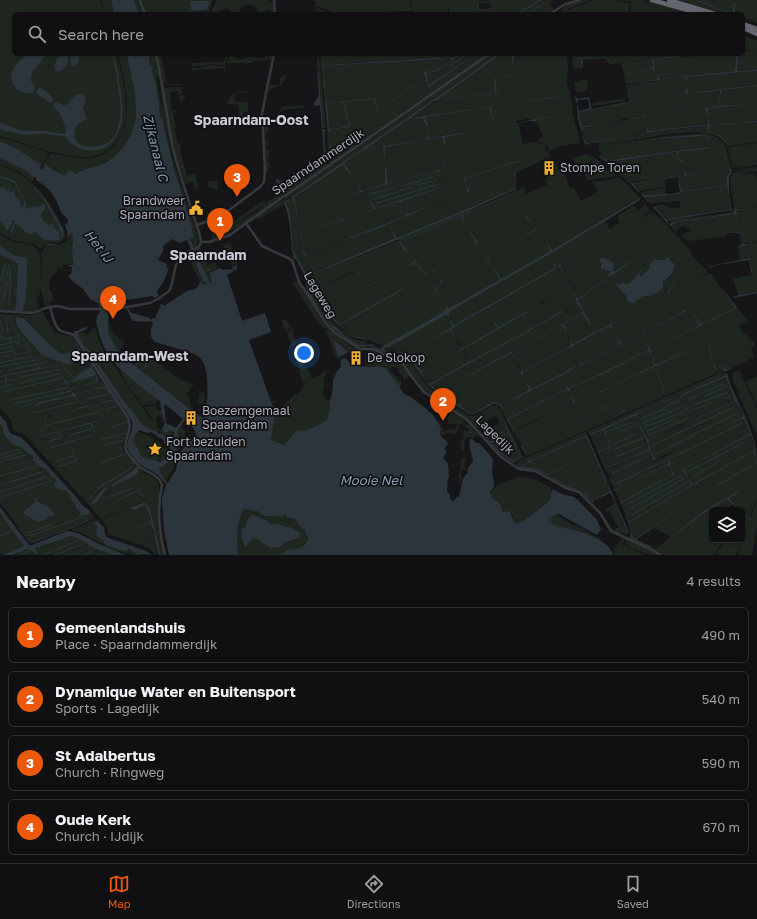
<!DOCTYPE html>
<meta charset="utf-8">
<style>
body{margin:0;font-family:"Golos Text",sans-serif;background:#1e1e20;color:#f1f3f6}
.controls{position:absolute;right:12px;bottom:12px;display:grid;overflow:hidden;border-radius:6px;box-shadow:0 1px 3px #0004}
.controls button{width:36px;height:36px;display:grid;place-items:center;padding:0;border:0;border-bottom:1px solid #303032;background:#101012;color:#f1f3f6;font:20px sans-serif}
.you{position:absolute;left:304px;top:353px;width:14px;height:14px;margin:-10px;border:3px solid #fff;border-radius:50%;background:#1a73e8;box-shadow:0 0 0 6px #1a73e833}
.badge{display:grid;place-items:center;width:26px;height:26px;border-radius:50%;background:#ea580c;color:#fff;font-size:13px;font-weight:700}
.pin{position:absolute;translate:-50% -33px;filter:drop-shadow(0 1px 2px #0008)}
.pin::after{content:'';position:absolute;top:21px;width:14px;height:12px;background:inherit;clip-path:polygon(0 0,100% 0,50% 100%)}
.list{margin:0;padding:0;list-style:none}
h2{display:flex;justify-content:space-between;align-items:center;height:52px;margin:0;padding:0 16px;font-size:17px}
h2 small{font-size:13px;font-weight:400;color:#9c9d9f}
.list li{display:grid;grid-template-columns:26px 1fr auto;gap:12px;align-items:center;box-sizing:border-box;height:56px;margin:0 8px 8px;padding:0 8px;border:1px solid #303032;border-radius:6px}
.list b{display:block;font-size:15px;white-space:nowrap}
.list p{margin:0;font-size:13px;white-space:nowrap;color:#9c9d9f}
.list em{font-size:13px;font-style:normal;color:#9c9d9f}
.icon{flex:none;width:22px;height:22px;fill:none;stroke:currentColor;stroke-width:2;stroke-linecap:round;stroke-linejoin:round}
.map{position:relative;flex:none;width:757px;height:555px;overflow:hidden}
.search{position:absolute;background:#101012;box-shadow:0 1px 3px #0004;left:12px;right:12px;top:12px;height:44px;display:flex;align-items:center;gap:10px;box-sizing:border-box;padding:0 14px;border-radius:6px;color:#9c9d9f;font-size:15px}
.sheet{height:308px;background:#101012}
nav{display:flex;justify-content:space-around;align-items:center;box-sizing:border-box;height:56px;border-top:1px solid #303032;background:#101012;font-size:11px;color:#9c9d9f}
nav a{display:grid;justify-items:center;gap:2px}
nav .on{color:#ea580c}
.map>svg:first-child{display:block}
.green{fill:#1e261f;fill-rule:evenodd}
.water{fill:#2c353c;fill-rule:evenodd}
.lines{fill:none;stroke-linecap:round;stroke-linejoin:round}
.stream{stroke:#2c353c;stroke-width:1}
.minor{stroke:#37383d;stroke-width:2.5}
.highway{stroke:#63666e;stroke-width:4.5}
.labels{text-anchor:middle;stroke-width:3.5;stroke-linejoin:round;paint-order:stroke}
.street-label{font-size:12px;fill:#a8adb8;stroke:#111113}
.poi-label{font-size:12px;fill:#a8adb8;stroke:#111113;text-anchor:start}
.water-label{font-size:13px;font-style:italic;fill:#7f9bb3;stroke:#111113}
.quarter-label{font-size:14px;font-weight:bold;fill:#c9ccd4;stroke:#111113}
</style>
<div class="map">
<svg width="757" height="555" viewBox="0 0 757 555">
<rect width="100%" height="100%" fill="#161618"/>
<path class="green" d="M0,0H100L105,14H14V54H117L125,91L126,105V116L122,133L118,140L107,151L95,156L88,158L81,157L51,152L0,136Z
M101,0H111L114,14H106Z
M134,0H139L144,14H139Z
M142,0H213L209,12L204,14H151L150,11L151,14H146ZM190,1H210L207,10L191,11Z
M216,0H268L270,2H273V5H272H273L274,14H271V10H266L263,14H258C257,8 255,4 248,5V3L247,5L241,7L240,10V14H235L232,11L227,8L219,11L218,14H211Z
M314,0H315L316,6V0H410L409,6L413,7L412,11L379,12H413V6L410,5L411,0H480V1L486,2L487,0H539L529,6L523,8L524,9L519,12L520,13L542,0H553L549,2L547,7L550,2L555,0L550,4L555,10L549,14H536L545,7L535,14H518V13L516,14H449V8H448V14H318L317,8L334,14L330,11L316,6L317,14H316ZM479,3L491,4V7L487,9H479Z
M583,0H591L568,9L567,14H563C562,10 562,8 565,5Z
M594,0H612L629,3L630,4L628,14H568V10Z
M619,0H643L695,14H683L638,2L680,14H630L631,2L633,1L629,2Z
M678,0H693L733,14H722Z
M695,0H734V13L700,2Z
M735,0H757V23L743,17V14H735V5L754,6L735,4Z
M743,35L757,41V50L743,51Z
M757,50V70L737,71L738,56L736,57L735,71L660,79L656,75L658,78L657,79L626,84L621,63L652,59L653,67L652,68L630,72L653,69L656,72L654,65V59L679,56L642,60L612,64L605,57L582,60L583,67L582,68H575L573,67L572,54H608H605L606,55L615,54H705L681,56V57L715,54H737V55L738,54H743V52Z
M118,54H127C127,59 129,64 130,69C131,73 131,77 132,81C133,86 135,91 135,96C137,115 137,126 126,143C121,150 114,158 106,162C100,166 93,166 86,169C82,170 78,173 75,174L72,170L64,176L52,170L53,169L46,165V163H45L43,169L41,170L50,154C63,154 77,160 90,158C100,157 107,153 114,146C136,120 125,84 118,54Z
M149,54H155L161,81H160L156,74L155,64L158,89L168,139L174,163L198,238L197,247L194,249L190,239L192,233V227L173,166L163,129V126L160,117L159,101L156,90V85L152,71L153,68L149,62Z
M157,54H161L167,84H182V85H168L163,81Z
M228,54H229L226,60L225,65H220L212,64L200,66H192V63L223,62Z
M231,54L234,57L240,60C243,59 247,57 250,57C258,56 261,63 268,54H273L271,61L270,60H262L261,62L259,60L253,61L252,63H247L246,69V63H227V60Z
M316,54H319L326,128H323L318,71V68L316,67V63L318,61Z
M320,54H321L322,62L321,54H459L454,58H449V59H452V60L434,71L430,72H435L462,54H475L430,85L426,75V72H423L425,74L428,84L427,85L428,87L370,128L476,54H488L331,164L329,163C326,151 328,139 327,126C325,102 322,78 320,54ZM436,58L441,60L331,65L334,64Z
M490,54H501H497C434,99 371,142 308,187L291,198L290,197L280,200L364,144Z
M531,54H567L568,66L567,83L570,93L569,95C572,99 574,108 572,113L573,114L580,143L560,146L554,149L549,152L548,147L537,140L543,137L538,124L536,121L537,119H526L516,121V124L522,144C537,141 544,140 550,156L517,173L516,190L445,220L476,208L524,187L525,188L520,190L525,188L526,199V194L543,186H547L545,180L548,177L547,172L550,170L552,166L550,165L547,170L545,166L554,161L555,162L559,170L564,169L570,189L574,188L581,201L595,194L597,191L592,182L613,179L619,177L628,185L641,199L640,200L638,198L598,223L552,250L546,242L550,251L501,279L492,266L499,280L449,308L446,306L440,298L446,308L445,310C426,323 405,333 385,345L373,340L359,337L436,292L357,337L351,335L340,325L392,296L425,275L377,303L367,287L396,272L367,286L363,281L376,304L340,324L331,316L316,294L314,291L316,290L313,289L312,278L360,257L311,278C311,282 311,286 313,290C318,303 340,330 353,336C362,341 378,338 384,347L372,341L355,338L351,337C333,323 311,301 310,277L315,275L313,274L306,278L310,276H307L305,271L293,250L291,222L289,209L286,203L292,199C300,211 297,235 301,249C304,258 311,266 314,274L470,210L516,189V186L513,189L472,208H469L468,207V209L465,210L397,238L388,225L395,238L332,265L315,273L305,256L306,254H305L302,250L300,234L301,232H300L297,209L298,208L296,207L294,199L343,165L350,175L344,165V163L363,150L383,147L384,148L385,146L366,149L408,119L423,118L427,128L428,125L425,117L461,111L410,118L434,102L450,99L437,100L498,56L512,55L511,71L514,56ZM482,129L445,137L447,151L443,137L388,146L427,139L426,130L429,138ZM512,151L444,169L446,168L444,160L448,157V153L449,157L446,160L447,168ZM516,162L466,179L465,180V183L463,180L442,187L444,185L441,176L444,183L446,185ZM385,163L388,184L442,170L440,171V174L438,171L364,191L363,193L366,199L361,192H360L299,207L360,191V190L351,177V176L361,189L363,191L386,184ZM489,185L422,210L340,243L312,253L307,254L350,238L346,227L351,237L405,216L406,214L402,204L407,214H408L467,192L466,187L469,191ZM440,187L434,190L403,201L402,204L400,202H398L345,219L344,220L346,225L343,220L302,232L374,209C373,206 370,201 367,201L368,200H369L376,208ZM502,198L463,215L466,224L461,216L428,229ZM401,239L321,272L394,241ZM399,252L358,271L361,278L356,271L316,290L332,281Z
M212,65L219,66H225L226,80L224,68L194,70L193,75L192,67L198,68Z
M757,71V85L741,87L757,86V103L721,106L719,105V106L716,107L662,113L632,118L633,119L643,117L646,124L644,117L645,116L665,113L704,109H706L707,116L708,109L757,103V121L710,125L708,117V125L671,128L649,131L646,125L647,132L636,134L637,135L668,129L708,127L709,126L757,122V142L728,146L732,159L729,147L757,143V165L736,168L735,167L732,161L735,170L757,167V169L734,171C729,162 730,151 724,142C710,124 657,136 637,140L635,135V139L634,140L600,146L599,142L634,135L586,143L585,141L582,129L630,119L628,118L583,128L581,127L579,118V112L629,102L626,85L685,77L686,78V86H687V78L688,77ZM686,88H687L688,92L689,93L723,89H729L721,91L720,103H719V91L683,94L652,98L686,93Z
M285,74L286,80L282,82H281L282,83L280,86L272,88L269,92H268L269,85H280V77L281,78Z
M587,79L588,88L584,91L576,92L574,82Z
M160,83H161L178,168H177C168,141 162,111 160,83Z
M171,87L182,88L181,90L183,93H180V96L181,97L183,93V95H185V98L180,102V98H179L178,91L170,92L171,110H173L180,112H173L176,128H174L178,144H180V148H181V150H180L187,175L196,174L198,189H195L193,182L185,184L175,153L164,90L165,88H169L170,89V88Z
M248,91V92L235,93L234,94L235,102H248V112H243V117H242V120H243V123L241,125H238L237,117L239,116V105L227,104C232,91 234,92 248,91Z
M625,98V101L592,106L593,103Z
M304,105L305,108L282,110L280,112V116L277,115L282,107Z
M264,126L269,127L265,139L269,141L266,150L270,151L267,161L270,162L268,172H266Z
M324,129H326L325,141L328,164L327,166L279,199L270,202L276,201L255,216L258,210L267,204L268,201C275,198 282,194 287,189L285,185L324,159L325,156Z
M704,133C732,140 723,150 733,171L729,169L724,147L710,148L709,136H707L708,137V148L654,154L617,159L618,161L676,152L677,153L678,160L682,161L683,165V160L678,158V152L723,147L729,169L728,170L687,175L684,166L685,175L682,176L729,170L727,185L681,191L679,178L680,176L657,179H668L664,180L666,182L665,184L666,186L665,187L643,190L639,192L634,185V183L656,179L630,182L618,172L610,163L616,161H608L600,156L601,153L599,151V148L601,146L667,136Z
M0,137L22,144L37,148L48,153L47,157L32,182L19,172L0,164Z
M587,154L595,158L586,164L577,168L573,158Z
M596,158L605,166L617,176L587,180L582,167L591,163Z
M0,165C7,168 14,170 20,174C42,188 54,209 65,232C65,245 56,243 47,242L41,249L33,243L31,244L13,240L0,233Z
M757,169V171L736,174H737L755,173L757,179V206L749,208L757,207V242L752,243H757V258L754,259L757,258V292L740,295L734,279L753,275L750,259L740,260L738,247L749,244V243L742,244L738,226V232L726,233L725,236L721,237L688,241L681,235L684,233L686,234L687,232H689V230L690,229L689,228L687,229L686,226L684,225L678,229L677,230L673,226L674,224L686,221L728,214H734L737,218L735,212L736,210L745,208L736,209L735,202V210L733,213L679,221L671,224L670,223L673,221H670L667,220L696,215V216L687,218L732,212L733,210L734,207L730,179L731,176L734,172Z
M207,181H217L218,190L207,187L208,186V182H207Z
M728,186L731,209H730L666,219L663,217L655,207L666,206L670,210L680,208V201L655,203L651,204L645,198C655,194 667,196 678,194H679L680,193L685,192Z
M665,188L666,194L643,195L640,193L645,191Z
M289,198L290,199L260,219L255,218L277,202Z
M264,200L266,204L248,215L236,225L257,211L253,217L232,232L231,231L235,225V226L230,231L228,235L213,239L211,235H212L211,232L212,231L237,219Z
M643,201L646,204V206L651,211L639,219L652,212L660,219L648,206L662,220V222H664L691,251V254L708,272L700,277L710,273L717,282V284L719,285L735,307V308H737L748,320V322L739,326L740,329L755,344L751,348L754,357L736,365L728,370H725L723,366L716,368L712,358L710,343L713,363L715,369V370L722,367L726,372H721L715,374L526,457V455L522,448L523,447L614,405L619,413L621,414L622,413L641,403L620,412H619L615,404L605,408L602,401V395V401L604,409L522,446L515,433V430H513L508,420L509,419L507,418C505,414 501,409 502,405L496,402H493L472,413L466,410L460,406V405H459L452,400V401C457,405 464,413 471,413C477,414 489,405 495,403L499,405L503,411H502L498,405L494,404C488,407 476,416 470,415C464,413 457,406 451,403L452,400L450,399L431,385V384L465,364L429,383L422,373L425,369L421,371L412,359L407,355L410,353L406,354L389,347L390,346L446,315L449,317V312L546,256L548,255L550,260L551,259L549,255L550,254L605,221L610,229L620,222L617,217L619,215L634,205L637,210L645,205ZM588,249L561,265L574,289V291L572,287H571L539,305V304L571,286L561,270L558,266L581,252ZM635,257H637L614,274L613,275L614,276L612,275L580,298H579L609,276L611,271L610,270H603C599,266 600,262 602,258C606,259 610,262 614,263L612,270L615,271ZM654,257V260H657L658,258V260H665L666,257L671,259L675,266L671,276L663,282V288L659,291L649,296H643L633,303H629L617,284L620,285L624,282L626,284C629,284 631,280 635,280V278L641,271L640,276H642C644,273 649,271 650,268C652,264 650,264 654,260L653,258ZM552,261L557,267L487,308V310L495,324L486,310L485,309L451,329L461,345L460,346L450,330L411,352L452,327L450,319L454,325L554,268L555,267ZM677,290L678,291L677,290L612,324L613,331L610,326L574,345L573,346L575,350L572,347H570L523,372V374L524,377L521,374H519L482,393L521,373V370L523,371L570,346L571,344L568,338L569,337L573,344L593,333L591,326L594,332H595L667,294L669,291L670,293ZM574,293H575L577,298L578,299C578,307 586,317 590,324L582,314L564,324L568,336L562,325L549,332L582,313L577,304L565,311L564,310L577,303ZM683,308L685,311H686L685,313L578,366H577L580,363L575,351L581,363H582L618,345L619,344L614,332L621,344L683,312ZM562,311L561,313L549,320L465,364L467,362V360L469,362L530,329L528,323L532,328ZM496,329L464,349L467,359L466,358L462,350L426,369L460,350L461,348H463ZM545,334L543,335L512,353L520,367L519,368L510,354L474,373L510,352L509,348L512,352ZM644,337H645L650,349L668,340H669L650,350L651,353L650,354L648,351L601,374L648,350V349ZM576,366L563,375L569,388L600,375L569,389V392L568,390H567L544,401L567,389V387L563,376L561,375L519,397L521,401L518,397L505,403L530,390L524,378L531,389ZM570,393L574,402L579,401L519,429H517L573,403Z
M72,232L73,241L72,248L73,256L72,264L62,265L61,267L62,268L65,267L61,270L60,268V267L57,268V272C50,276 49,282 49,290H51L54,300L49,302L50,306H45L41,292L40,284L42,263L41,253L46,244L59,246L67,240Z
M0,234C3,236 7,239 11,241C17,243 25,242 32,245C47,252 38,281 40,295L36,297L39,308L44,307L35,311L30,312L0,310Z
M230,243L232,249L228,255C225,255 222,253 221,250L224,249L223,245Z
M200,248L208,265L215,262L218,268L208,273L212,282H209L205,272L211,269V268L204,271L195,251Z
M233,250L242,253L240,258L237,260L236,264L232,265L229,258Z
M192,255L204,281H205L207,285L205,286L200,282L188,257Z
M308,278L312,292L330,320L350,337L357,340L365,341L367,345C365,345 362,345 360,345C355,344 339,331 336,327L333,326L330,322C323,312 316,301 309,292L307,279H306Z
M295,281L298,282L326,324V327L324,329L317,321L292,282Z
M105,310L108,311V312C109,329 111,333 125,343L119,350C123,356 129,361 135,365L142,353L149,358L150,357L159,364L163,365V367L179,379L194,384L187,393L184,390L187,394L186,395H189L190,404L191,405V407L193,409V411L120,354L113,342L108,331V314L105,312Z
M43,312C44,315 53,330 55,332C59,335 67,335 71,336L78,345L79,348L66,353L61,354L44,339L26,319L22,317L17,318L14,317L21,332L42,355L63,363L72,364L86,359L90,365L91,367L79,374L72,381L67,382L59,373L57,365L40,368L33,357L38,368L0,376V358L30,352L31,353L30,351L18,354L16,353L15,354L0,357V340L9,338L0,339V316L9,317L10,322L17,333L11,322V316L0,315V314L32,315Z
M285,319L291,327L288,329L287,332L281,321Z
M95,327L99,341L108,360L118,371L125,383L150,418L156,421L158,425L156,426L155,427L160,429L158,433L157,432L143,425L138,419L107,377L90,353L88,347L85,346L78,335V333L82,332V333L88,334L92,331L91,329Z
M292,328L296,344L292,347L287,333Z
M326,329H329C337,337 348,344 358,350L350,352L337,359L328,337L325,332ZM333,339L348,352L341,356H338Z
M369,346L384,352L383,350L385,348L407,359L405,362L408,360L410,361L428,387L449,402L447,406L424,390L413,378L404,364L389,357L374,349L369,347Z
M368,349C377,351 383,357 391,360C395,362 400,363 403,365C406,368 408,373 410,376L403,380V376L399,372V369L396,367L389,368V369L400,381H401V383L399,385L384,368L366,366L365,359L368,358L369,356Z
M298,354L304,364L299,369L294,355Z
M410,358L430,386L450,400V401L429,387L409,359Z
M304,365L312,377L303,383L299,372V370Z
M56,366L59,374L65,382L59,384V385L67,383L70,389L71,388L69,383L97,375L104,387L105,388L127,420L128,425V428L122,447L124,453L134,464L140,468L143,472L154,477L159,485L158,489H161L158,515L164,555H161L159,550L150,509L147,504L141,503L104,517V518L130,508L135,510L145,505L149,511L151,520L150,522L126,532L151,523L154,530L151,531L152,532L154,531L155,538L147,541L148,542L155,539L159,555L154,554L150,549L147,547L108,534V529L102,520L23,433L16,432L13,428L11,420L0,408V377ZM93,389L92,390L75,395L78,403L73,396L39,404L35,406L31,405L8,410L31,404L35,405L39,402L71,395L72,394L71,390L74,394ZM78,404L81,407L97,404L102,412H101L96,405L47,417L46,418L47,426L41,428L43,435L103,419V417L104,419L121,414L92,423L96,435L90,424L30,439L42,435L40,428L46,425L45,417L79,408L80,407ZM134,466C126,477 111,478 101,486C97,490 95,496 91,498L101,485L128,470ZM139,469L135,476L113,487L112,484L133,471ZM105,487L106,488L107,490L96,503L93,505L92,503L101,491Z
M119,369L159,400L156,402L157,403L155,404L142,405L125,382Z
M739,370L755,403L757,410V432H755L734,383L732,376L734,372Z
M325,371H327L324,380V390L322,391L326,399L330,401V407L327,420L322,423L305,431L284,445L271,440L275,413L271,401H277L273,404L277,411H280L285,406L284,404L301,390L304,386L303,384L312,377L315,378Z
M720,373L726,374L724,376L674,397L680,396L683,400L682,396L683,395L724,377H726L735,401L694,419H693L692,414V420L687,423L735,402C739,404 743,413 743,417L732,423L743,419L745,420L747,425L729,434L747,426L748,428L750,434L704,458L749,435H751L754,450L732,462L749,453L754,452L757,467V498L751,514L749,515L751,517L757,500V526L752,555H737L748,525L742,539V514L743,513H746L742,512V510H739L731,502L724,510H712V520L707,525L712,521V540H723L714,555H662L653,550V548L658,551L657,548L671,537L654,528L707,492L706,491L636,539L632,538L631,535L630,537L631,538L651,548H650L629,538L630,531L628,524V521L629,523L638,516L630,521H628L621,504L622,502H620L611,480L666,456L676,450L655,459L652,452L653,460L611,479L606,470L648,451L651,450L648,441L685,424V423L648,440L637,419L649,449L616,464L612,458L615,464L606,469L599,452L608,448L612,456L609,448L611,445L608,440L610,446L598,451L591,435L603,430L608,439L605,429L634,416L637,418V414L672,399L659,403L625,418L623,417L624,419H623L590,434H589L588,431ZM733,495L729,498L730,501L727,499L709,509L681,529L704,511L716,504L711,496L718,503Z
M757,377V406L746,381Z
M200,392L205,393L204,405L198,403Z
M450,403C455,406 465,416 472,416C481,416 489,403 498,406L524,458L517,461L513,464L501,456L477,430L478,429L485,436L482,433V432L500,423L496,415L484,422V423L476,428L468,420L447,407ZM507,427L522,456L513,461V463L498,452L490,442L508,434L492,443L499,451L512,460L521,457Z
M155,405L156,409L159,411L162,410L164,421H165L162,422L161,415L157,416V419L155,420L151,417L144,407Z
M451,412L465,420L463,424H448L447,417Z
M182,423V428L186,432L184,435L187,437L189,435L190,436L186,441L184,439L183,440L178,433L180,439L184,443L177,452L173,470L165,481L163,478L159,469L171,460L174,456L179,440L178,433L176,431Z
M0,424L2,425L4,435L12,443V444L0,447Z
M467,424L470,425L474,429L473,430L475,432H476L480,436L479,437L477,435L473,438L467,437H466L464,443L465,445L464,449L462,451L460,443L464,437L463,432L464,431H470L467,428L463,425Z
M440,425L442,427L444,430L442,431L443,432L446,430L448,431L449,430L456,429L457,425L460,426L456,434H452L450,433H446L445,435L440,434L441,429L439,426Z
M162,427H163L162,430L165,433L171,430L173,431L174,435L173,438L170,439L159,434Z
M137,432H139C151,437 160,442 169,451L167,456L161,461L147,459L144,458L141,456L138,448L133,442V440Z
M585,432L587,433V435L530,461L528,458L527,459L528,462L519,466L522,468L537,470L544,474L537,469L523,468L522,466L587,437L594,453L585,457L594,454L601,470L598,472L602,471L606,481V482L597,487L607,483L610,491L609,492L592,501L587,497L603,514L612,529L628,537H627L612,530L603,515L584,495L580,492L566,487L538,472L518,468L515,465L519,461Z
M14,444C21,448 33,450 32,461H29L0,469V448Z
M463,458H466L464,467L467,469L464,470L463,468L460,471L462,478L460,484L459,483C459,477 458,467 462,463L461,459Z
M34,461L38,465L41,472L0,485V470L28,462Z
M40,467C46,467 50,472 51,477L54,478L56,481L54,483L55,486L1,504L0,503V486L42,473L43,472Z
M519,477L535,479L545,485L552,489L550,500L548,502L524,520L516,524L514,523L512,513L507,511L502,512L501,505L494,500L490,494C494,484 509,481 519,477Z
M55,487L60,490H67C72,497 73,507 79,510L80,513L86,515L89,510L95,517L74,527L30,542L2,505L15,500ZM36,497L37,501L53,512L54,513V515L38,521L28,516L23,519H21L26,516L24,514V511C27,507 33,506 35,501L34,498Z
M615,503L623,523V524L618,527L609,511L606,512L605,510Z
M244,509H251L260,512L261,513V514C272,521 274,513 284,514C296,515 306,530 308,541L307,543L303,547L296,549L285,551L279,555H238C237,540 236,522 244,509ZM253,515L266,520L270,524L278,523L285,527H290L299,532L292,541C285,541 278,546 271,548L261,541L254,538L245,547L242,542L241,532C243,530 244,529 245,527C248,521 245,519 253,515Z
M0,510L25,543L32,548L72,534L119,555H0Z
M557,514H559L558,516L575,526L576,525L585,530V532H587L600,539L599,540L577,532L553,525L551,523C551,518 551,515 557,514Z
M96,519L98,521L95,522L98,525L99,538L103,539L102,540L104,541L107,546L109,545L124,551C130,549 134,550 138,555C125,555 108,547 97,541C88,537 81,532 71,530Z
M624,525L627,531V535L616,531Z
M623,538L626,539L621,546L623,544L628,547L646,555H615V554L614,555H613C613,549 619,542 623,538Z
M627,540L649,550L659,555H649L629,547L628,545V543L627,545L625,544Z
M725,540H742L736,555H715Z"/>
<path class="water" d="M111,0H134L139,14H114Z
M477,0L478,9L486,10L495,6L526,8L539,0H542L520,13L519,12L524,9L523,8L495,6L487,10H483L450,8L477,9Z
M693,0L700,1L733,13L734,0L735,4L757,7L735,5V14H733Z
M190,1H210L207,10L191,11Z
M26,54H45C42,63 29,71 31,81C32,82 35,87 35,88L33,93C20,95 8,86 12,72C15,64 21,60 26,54Z
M66,54C71,60 67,66 61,71H57L55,70C54,62 57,55 66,54Z
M71,54H80C80,59 78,64 74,66L70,65Z
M112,54H113C116,63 118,72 119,81C123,102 127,126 111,143C103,151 91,152 82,149C78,148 74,146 71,143C68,140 68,138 64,136L43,134L23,135L0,129V123L23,131H45L64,134L66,132C65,125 63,119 59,113C57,110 55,109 53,105L56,102L64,105L68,104L75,95L80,94L84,95L86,98L85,103L83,109L87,118C83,123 76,123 75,130C69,150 101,150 111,140C124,126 121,104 118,87C117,76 115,65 112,54Z
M127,54H149V62L153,68L152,71L156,85V90L159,101L160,117L162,119L173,166L186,207L192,227V233L194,237L190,239L204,271L211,268V269L205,272L210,283L212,282L209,273L220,268L224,270L228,269V270L233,269L232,267L236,266L237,260V269L227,275L242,321L265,313L271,332L249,340L275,413L271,440L284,445L297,430L305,431L318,425L327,420L330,407V401L332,394L333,380L337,371L341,367L340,362L342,359L346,358L350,364L352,366L376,367V366L385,368L398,384L401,383V384L399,386L404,394L411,397L425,408L432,414L440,425L439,426L441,429C438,436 443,438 448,443L445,448L446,452L447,453L445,454L443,458L448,463L449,477L447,481C449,487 444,490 450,495V498L451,500L454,501L457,497H459L463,478L464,477L468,472L467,470L473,461C472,453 468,448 470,439H473L476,443H479L489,454L493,460C493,465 492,469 492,474C494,481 496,486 490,492C493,504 502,498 502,512L509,511L510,512L515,524C527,521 538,509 548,502L550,500L552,489L562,494L574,497L578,500L597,520L601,529L597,535L559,514C553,514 548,519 553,525C570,529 608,536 613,555H279C281,554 283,552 285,551C288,549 292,550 295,549C301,548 307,545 308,539C306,534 305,528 299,526V524L296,520V519L287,517L285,514H284V516C275,514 270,519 260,514L261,513L260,512L246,509H244C236,522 237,540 238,555H169L164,530L162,499L166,484C162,480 160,476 155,473C152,471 148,469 144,467C138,463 127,453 127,445C128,437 134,430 132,421L74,333V331H78L82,328L87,327V329L78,333V335L83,343V344L84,346L87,347L93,356L122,398L143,425L170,439L173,438L174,435V432L171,430L165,433L162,430L165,422L162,414L160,401L157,399C131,378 105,364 98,329C96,323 95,316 100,312L99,304L90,299L83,289L71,280L68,275L71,274L72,267L69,266V265H73L72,248L73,241L72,232L66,240L59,246L46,244L42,249L47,243L59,245C71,238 68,236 65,224H66V225H67L68,220L65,216L62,214L55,198L50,191L45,186L36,180V177H33L28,172L0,157V141L17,149L41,165L40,168L41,170L43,169L45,163H46V165L53,169V170L64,176L67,172L70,170L74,172L75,174C79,172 82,170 86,169C93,166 100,166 107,162C114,158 121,150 126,143C137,126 137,115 135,96C135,91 133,86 132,81C131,77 131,73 130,69C129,64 127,59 127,54ZM171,239L180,243L187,240L192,252L191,253L204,282L205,281L207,285H205L200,282L198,286L195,289L187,291L164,306L162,304L160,305L161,308L160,307L155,318H153L152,320L150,319V318L132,313C128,310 126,304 126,300L152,296L155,298L158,296L157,291L164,281L169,268L166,267L167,264L158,260L164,249L162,248L167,242L168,243ZM119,295C125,303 128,313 133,321L148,322L150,321L153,322C151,330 148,336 155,342C167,345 179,349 191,353C193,354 197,355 199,357C211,366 208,405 204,418L195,413L120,354L113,342L108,331V313L105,312L104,306L106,302L116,297V296ZM164,405H166L183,419L176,428L166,423ZM185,420C190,423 196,430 196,436L179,453L176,470L169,481L167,483L163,478L159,469L171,460L174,456L179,440L178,433L177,431ZM140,430L147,433L151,432L157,436V437L163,439L164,443L172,451L167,456L160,462L154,460L147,459L141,456L138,448L133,442C133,439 137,432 140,430Z
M459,54H462L435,72L426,73L429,85L475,54H476L345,146L332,154L331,153L329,134L332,153L342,148L428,87V85H424L428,84L424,74L423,72L434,71L452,60V59H449V58H454Z
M497,54H531L514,56L511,71L512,55L498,56L437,100L495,92L494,78L509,75L510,73V75L509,76L495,78L497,92L565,83L434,101L411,118L567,95L553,98L491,106L493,123L489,107L426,117L425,118L428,125L427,128L423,118L408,119L366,149L427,139L426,130L429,138L492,128L493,127V124L495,127L514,125L494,127L491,128L446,137L445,138L447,151L442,137L385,147V161L383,147L363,150L344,163L351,174L350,175L343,165L294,198L296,207L298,208L297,209L300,232L301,233L300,234L302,249L305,254H306L305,256L315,273L332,265L395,238L388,225L397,238L467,209L468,208L464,199L468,208H470L513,189L516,187L515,176H513L517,170L525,166L517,170L515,173L516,189L470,210L314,274C311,265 302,257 301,246C299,235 298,205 291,198L460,81Z
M677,54L679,57L654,59V66L656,73L653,69L624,73L652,68L653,67L652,59L611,64L605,58L583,60V65L582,66V60L605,57L612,64L642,60L676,56Z
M736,56H738L737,71L757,70V71L688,77L687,78V86L686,78L685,77L626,84L657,79L658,78L656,74H657L660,79L735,71Z
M436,58L447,59L323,66V76L322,63L323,65H325Z
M317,68L319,79L323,128H322L320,105L314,106V103L319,96Z
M420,73H421L325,80V96L323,77L324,80H327Z
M422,85L412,87L378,111L374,99L344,102L350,127L330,130L328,132L325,98L327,103L336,102L327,104L329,129H332L349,126L343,103L337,102L375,98L378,109L379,110L412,86Z
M757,85V86L722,90L721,92L720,103H719L720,91H719L675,95L632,102H629L686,93V88H687L688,92L689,93Z
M39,88H41L49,93L53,98V100L51,103L37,94V90Z
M575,97H576L577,99L589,97L592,109L627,102V103L579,112V118L582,127L630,119L583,128L582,132L578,120L577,105H578L579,111L590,108L588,99L578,100L577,103H576Z
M757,103L708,109V116H707L706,110L704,109L665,113L646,116L644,117L646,124L643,117L633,119L632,118L662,113L716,107L719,106V105L721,106Z
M570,113L536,120L541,134L538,125L535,121H528L518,124L523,146V148L520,149L523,147L517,125L516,124L530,120Z
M708,117L710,125L757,121V122L709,126V132C717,134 725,137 727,144C722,137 717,134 708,132L707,126L671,129L636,135L647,132L646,125L649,131L671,128L708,125Z
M322,129H324L325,156L324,159L285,185L281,186L276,182V178L278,180L283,181L285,184L324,158Z
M582,133L586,143L634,135L599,142V146L598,142L586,144L589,150L584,142Z
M699,135L709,136L710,148L724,147L729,169H732V171L729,178V193H728V187L727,186L682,192L679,193L680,197L678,194L670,195L646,197L645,198L649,201L648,202L640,193L644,195L671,194L680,192L678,177L634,183V185L639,192H638L631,184L604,160L598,156L602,157L608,161L616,160V161L610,163L618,172L631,183L680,176L679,178L681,191L727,185V176L730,172L729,170L685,176H682L685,175L683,166L687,175L728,170L729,169L723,147L678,152V158L683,160V165L682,161L678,160L677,153L676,152L617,161V159L654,154L709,147L708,137L704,136L667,138L637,142L667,137Z
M517,149H518L440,170V174L438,171L364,191L363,193L366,199L362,192H360L299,207L360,191V190L351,176H352L362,191L385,184V162L388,184L446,168L444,160L448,157V153L449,157L445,161L447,168Z
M517,161H520L466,179L465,180V183L464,181L463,180L441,187L444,185L441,176L444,184L446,185Z
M0,176L15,181L26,203L25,207L26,209L35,206L37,207L44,204L45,205V209L41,214C41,218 44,222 48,225L54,224L53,226L57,230L56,232L59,230C62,233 59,236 59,239L62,234L58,225L43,198L32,185C46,196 55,215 63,230L64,235L59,240C54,242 50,239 45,240L32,230L34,232L33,234C24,235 26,231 20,227C18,226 17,225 15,224L11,235H10L12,226L15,221L14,220H13L8,231L0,221V187L3,188L5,186V188L7,191L11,183V184L9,191L10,192H13L15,188L14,192L16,197L18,198L20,195L18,199L20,202L22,199L20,204L22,207L25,203L15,183L6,179L0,180L4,179L0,177Z
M512,176L431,206L379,228L308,254H307L350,238L346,227L351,237L405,216L406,214L402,204L407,214H408L467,192L466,184L469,191Z
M440,187L434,190L403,201L402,204L400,202H398L345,219L344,220L346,226L343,220L303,232H302L374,209L369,201H367L368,200H369L376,208Z
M525,188L463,215L466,224L461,216L400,241L409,253L405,250L401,252L404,249L399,241L312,278L314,290L399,252L358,271L362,280L356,271L314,291L331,316L340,324L376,303L363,281L367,286L408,266L367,287L377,303L425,275L416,263L409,266V265L415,261L410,254L426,274L476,244L467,226L478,243L526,215L534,227L525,216L434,269L438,277L433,270L392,296L340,325L351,335L358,337L436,292L435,287L441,283L439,278L443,283L534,230V228L536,230L487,257L491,265L486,258L436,287L439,296L436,292L435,293L359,337L373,340L385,345C405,333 426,323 445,310L446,308L440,297L446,306L449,308L499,280L498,277L492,266H493L501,279L550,251L545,240L552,250L638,199L633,192L640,200L550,254L549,255L551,260L548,256H546L449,312V317L446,315L389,347L391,349L406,354L410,352L407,355L409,357V358L386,347L383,350L386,352L404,360L405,361L404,362L371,346H369L362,347L357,346L349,341L332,328L307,292L306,279H307L309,292C315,299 327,324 336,327C339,332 356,345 361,345C364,345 368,345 371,344L380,349L383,347L384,345L371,340L357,338L352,336L339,325L331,318L313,291L311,278Z
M729,196L730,199L732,210L667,220V221L669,223L668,224L653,207C660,205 665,203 670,209L680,208V202V208L670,210L666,206L655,207L664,218L666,219L731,209Z
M290,199L291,200L286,203L289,209L291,222L293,250L305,271L307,276L311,275L300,280L305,277L296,259H293L295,257H292L284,254L292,257L294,256C291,250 292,245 291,238C290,226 289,214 284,204L267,215Z
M735,202L736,209H746L737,210L736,211L737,223L735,215L734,214L678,222L672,225L679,235L669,224L679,221L733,213C736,211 735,206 735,202Z
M633,222L561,265V266L574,291L571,287L538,305L571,286L561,269L558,266Z
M738,225L742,244H750L738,247L740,260L752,258L750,260L753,275L734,279V280L740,295L757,292V293L734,298L727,289L733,297L739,295L733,279L752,275L749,260L711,266L710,267L713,271L701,258L709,266L740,260L738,246L741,245L742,244L739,233H727L725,236L721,237L725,236L726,233L739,232Z
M0,246L13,255L25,258L27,260C27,270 27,305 22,311H16V308H15V307L16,306L18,265L17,263L0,254Z
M636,257H637L613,275L614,276H616L615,280L616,283L620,285L623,282L626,284C630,284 631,280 635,279V278L641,270L640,276H642C644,273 647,271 650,268V264L654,260L653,258L654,257V259L657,260L658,258V260H665L666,257C670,258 673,262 675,266C673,274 669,277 663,282V288L658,292L649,296H643L633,303H629C627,300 626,297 624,294C620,288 613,284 616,277L612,275L578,300L580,305L591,324L590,325L582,314L564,324L568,336L562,325L513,352L512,353L520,368L511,354H510L444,389L510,352L508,348L512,352L582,313V311L577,304L564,310L577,303L574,293H575L577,298H579L609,276V274L611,271L601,269V264L599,260C603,254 609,262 614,263V264L612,270L615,271Z
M552,261L557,267L555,269L486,309L498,327L537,306L524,314L527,321L524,315H522L464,349L463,350L467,359L462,350L426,369L460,350L461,348H463L497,328L490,316L485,309L451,329L461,346L450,330L411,352L452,327L450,319L454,325L554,268L555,267L552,262Z
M679,274L669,293L677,290L678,291L676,290L612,324L613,331L610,326L608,327L574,345L573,346L574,350L572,347H570L523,372V374L524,377L521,374H519L464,402L521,373V370L522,371H523L570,346L571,344L569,337L573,344L593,333L591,326L594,332H595L667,294Z
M720,285L737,308L704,323L701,325V327L699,326L695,328V327L699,325L691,310L688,311L691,309L700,324L735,308Z
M683,308L685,311L686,312L644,333V335L642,334L578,366L580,363L575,351L581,363H582L618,345L619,344L614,332L621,344L683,312Z
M562,311L563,312L549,320L431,384V385L439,391L443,389L440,392L450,399V400L430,386L410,359H412L421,371L425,369L422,373L427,382L430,383L465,364L467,363V360L469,362L530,329V328L528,322L532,328Z
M0,315L24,318L47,342L61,354L66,353L79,348L72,337L68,335L72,336L86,358L68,365L42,355L21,332L17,325L15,317H10L11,322L19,336L11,338L12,349L17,354L30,351L31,353L30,352L0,358V357L16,354L12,351L10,339L0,340V339L18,336L10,322L9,317L0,316Z
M693,328V329L651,349V354H650L648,351L644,353L603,374L569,389L570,392L567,390L511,418L510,417L525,410L524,408L526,410L527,409L567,389V387L563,376H560L519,397L524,407L518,397L503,404L529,390L524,378L531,389L576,366V367L563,375L568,387L569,388L600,374L648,350V349L644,336L650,349Z
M333,339L348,352L341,356H338Z
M709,343L710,344L712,358L716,368L722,366L727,370L736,365L754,358L735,366L727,371H725L721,367L670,390L715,370L711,356Z
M703,344L603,391V394L601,392L596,393L517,430L573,403L570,393L575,402L593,394L609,388L653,366H654L651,355L655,365Z
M32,354L40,368L57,365L59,373L67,382L72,381L79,374L91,367L88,360C92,366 95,372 100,379L96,375C89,379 78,380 69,383L70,389L67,383L59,385L65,382L59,374L56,366L0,377V376L38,368Z
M655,368H656L665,392L668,391L628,409L621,414L619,413L615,406L614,405L523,447V448L526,455V456L503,412H504L507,418H509V420L513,430H515L514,432L521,446H523L604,409L602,401V395V401L605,408L615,404L619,412H620L663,393L664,391Z
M727,373C730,387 737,398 742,410C751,428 757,447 757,467L754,452H752L697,483V484H694L630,522L629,524L625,515L629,521H630L691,485L688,479L693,484L754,450L752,437L750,435L684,469L687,477L683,471L682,470L655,484L622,503L621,504L625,513L616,493L620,502L623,501L642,490L671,475L672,473L671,469L674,473H676L749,434L750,433L747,426H746L670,464L671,468L668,465L617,489L615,491L614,489H616L668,464L667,457L670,462L671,463L746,426L747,425L745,420L743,419L739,420C695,439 655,461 611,480L614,488L607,473L610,479H612L653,460L651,452L656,459L743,417C743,413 739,404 735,402L687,423L693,419L692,413L688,411L684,401L689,411L692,413L694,419L735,401L726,377L683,395L682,396L683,400L680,396L674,398L693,389L724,376Z
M101,381L106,387L125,417L122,414L92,423L96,435L90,424L30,439L42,435L40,428L46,425L45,418H43L79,408L80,407L78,404L81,407L97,404L102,412H101L96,405L47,417L46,418L47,426L41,428L43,435L103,419L102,414L104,419L122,413L105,388L95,390V389L104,387Z
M93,389L92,390L75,395L78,402V403L73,396L39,404L36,406L31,405L4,411L31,404L35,405L39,402L71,395L72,394L71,390L74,394Z
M672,398V399L637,414V418L634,416L605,429L608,439L607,438L603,430L591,435L598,451L610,446L608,441L609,440L611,445L609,448L612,456L608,448L599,452L606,468L615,464L612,458L616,464L649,449C647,439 640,430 637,419L648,440L685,423L648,441L651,450L648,451L606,469V470L590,434L623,419H624L623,417L625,418Z
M452,400L459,405L463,403L460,406L466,410L472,413L493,402H496L502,405V406L503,410L499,405L495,403C488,406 481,411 474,413C467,415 457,405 452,401Z
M0,415L3,419L6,421L8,429L11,434L21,437C23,440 25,441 28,444C34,450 39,459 46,464L77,498L83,506L88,509L87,510H89V515H83L88,520L94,518L73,528L31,543L29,542L8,513L30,542L74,527L87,520L80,514L79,510L75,509H76V507C72,502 71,496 67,491L57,489L55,487L3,504L2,505L7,512L0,503L2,504L55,486L54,483L56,481L54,478L51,477C50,472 46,468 41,467L40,468L42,471V473L0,486V485L42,471L38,465L34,461L28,462L0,470V469L29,461H32L33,457L31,455C25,453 24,445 15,446L14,444L13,445H10L0,448V447L12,444V443L4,435L2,425L0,424Z
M126,419C134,427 121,440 124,450C125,455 130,459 134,463V465C127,476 113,478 102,486C96,490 94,497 87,501L101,485L128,470L134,465L125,454L123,448L116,449L123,447L128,427V424Z
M503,421L505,423L522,457L513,461L514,463L498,452L488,440L491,441H492L508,433V434L492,443L499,451L512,460L521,457Z
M587,435L615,500H614L610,493L593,501L594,504L583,493L578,489L584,493L596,487L585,493L592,501L610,491L607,483L597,487L606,482L601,471L578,482L601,471L594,455L585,457L569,464L594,454L586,437L522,466C527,469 536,467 541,470C543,472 544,473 546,475L567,465V466L549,474L547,476L560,481L568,487L576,482L570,487L576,488V489L566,487L560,482L550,478L537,470L522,468L515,464L520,466L528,462L527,459L528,458L530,461Z
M137,467L139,468L138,472L135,476L112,487V484L130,473Z
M755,477H756L743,487L738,493L729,498L731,501L739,510L732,504L724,510L731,503L727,499L703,514L657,548V550L665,555L653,548L656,549L704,511L716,504V503L711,496L717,503H718L737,492Z
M698,485L703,488L711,495L706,492L637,539V540L652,547L651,548L630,538L632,532L630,526L632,531V537L635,539L705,492V490Z
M105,487L107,489L96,503L93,505L91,503L101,491Z
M36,497L37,501L48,507L54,513V515L48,517L45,520L37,522L28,516L23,519L19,521L26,516L24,514V511C27,507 33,506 35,501L34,498Z
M614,501H615L628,530V533L627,534V531L624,525L616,531L627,536L612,529L607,521L611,528L615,530L624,524Z
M143,503H146L150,509L161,555H159L155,539L147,542L155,538L154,531L151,523L120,535L150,522L151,520L148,510L145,505L135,510L130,508L103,517Z
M0,507L29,545H32L67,531C80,532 88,539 99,544C108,548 117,551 126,555H113L92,547L73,555H71L91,547L82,540L71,536L35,548L37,553L36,554L28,549L11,555H3L24,546L13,531L0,536V535L12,530L0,513Z
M253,515L266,520L270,524L278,523L285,527H290L299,532L300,535V537C293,542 284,539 281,547H278L271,548L262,543L261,541L254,538L245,547C242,542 240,534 242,529L246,526C246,520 248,518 253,515Z
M98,521L104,528L106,537L146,551L149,553L151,555L141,554L138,555L134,552V551L132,552L131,550L128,549L127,551C119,551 113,546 107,546L104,543V541L102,540L103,539H100C96,535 95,531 98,526L95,525L94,523Z"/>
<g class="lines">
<path class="stream" d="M526,14L540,6
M576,59L592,57
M450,66L467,54
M418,185L437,180
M403,186L433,177
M399,191L412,187
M370,194L397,187
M373,199L398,192
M377,203L439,184
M0,282L5,263
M0,294L6,266
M4,301L11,268
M9,304L11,272
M1,306L9,264
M6,316L8,332
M0,319L3,330
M0,334L2,339
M13,341L18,344
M25,341L19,337L18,344L30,349
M0,345L11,343
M0,349L11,347
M0,353L12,351
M149,358L145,365L149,367
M36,359L41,358
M0,363L32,356
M136,363L140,354
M38,364L48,362
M136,365V363L142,364
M0,367L35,360
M65,367L74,379
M142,369L145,366
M9,370L37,364
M0,372L2,371
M20,377L58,370
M6,381L15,379
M0,382L3,381
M19,383L59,374
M7,386L12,384
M83,386L97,382L96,376
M0,387L7,386L5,376
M70,389L78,387
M2,392L62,378
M705,396L727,386
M87,399L109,394
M688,399L723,384
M724,399L731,396
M10,400L69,387
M103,403L113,400
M13,404L71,391
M691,406L728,392
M663,408L679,401
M106,409L117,406
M693,410L713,402
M34,413L77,402
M642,418L665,409
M643,423L682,407
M47,425L99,412
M111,427L128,422
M645,427L685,411
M609,431L633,422
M622,431L636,425
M647,431L670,421
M694,434L738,413
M649,435L688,418
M68,436L90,429
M99,440L126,433
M49,441L61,438L59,432
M614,444L638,433
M653,445L734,407
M103,446L124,440
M46,449L93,435
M613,450L643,438
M656,454L695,435
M0,455L19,449
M616,457L644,445
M671,458L742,423
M0,459L21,452
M0,462L25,455
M54,462L73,456
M100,463L125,454
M58,467L76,461L72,449
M689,471L745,442
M613,473L648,456
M0,476L37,466
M692,477L717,463
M617,483L664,461
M716,486L751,466
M0,492L46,477
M0,498L51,481
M105,498L131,489
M118,500L139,490L141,495
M626,505L682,475
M628,510L683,479
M631,515L686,483
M28,533L53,524
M30,536L80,518V514
M20,555L29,551
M42,555L78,541
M55,555L83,544
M83,555L95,550
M97,555L100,553"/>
<path class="minor" d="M140,0L145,14
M274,0L275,14
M550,14L565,4L580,0
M246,223L262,246L290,259L292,260L299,282L304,289L328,326L335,333L360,349H372L378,351L390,358L403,364L412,377L424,392L466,419L472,425L501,457L519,469L535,471L566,488L579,492L600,513L611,531L652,550L660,555
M197,225L208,221L225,213L252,193L260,187L264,182L265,171L262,114L266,93L274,54
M201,242H209L230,235L270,206L362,143L489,54
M50,307C52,314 54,327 61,331C65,333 70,333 74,335L128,418C134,432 120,443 128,454C132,459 137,464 141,468C149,473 159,475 162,485C157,508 159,532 165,555
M0,311L32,313L39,311L45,308L56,306L71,309H109L121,308L150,303L158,299L169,291L171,287L176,265L188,252L199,247L201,242L200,236C191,206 180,178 173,148C167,117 163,85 156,54"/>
<path class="highway" d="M652,0L702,14
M669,0L715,14
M743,24L757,29
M743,28L757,34"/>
</g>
<defs>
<symbol id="building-bare" viewBox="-9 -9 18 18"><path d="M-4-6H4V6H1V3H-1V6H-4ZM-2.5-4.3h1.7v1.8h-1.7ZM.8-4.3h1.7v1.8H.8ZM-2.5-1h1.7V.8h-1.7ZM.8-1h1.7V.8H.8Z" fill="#f2b134" stroke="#111113" stroke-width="2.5" paint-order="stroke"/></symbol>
<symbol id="civic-bare" viewBox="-9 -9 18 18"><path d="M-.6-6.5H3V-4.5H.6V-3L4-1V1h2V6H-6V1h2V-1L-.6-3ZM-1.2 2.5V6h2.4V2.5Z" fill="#f2b134" stroke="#111113" stroke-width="2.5" paint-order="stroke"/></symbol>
<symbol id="sight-bare" viewBox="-9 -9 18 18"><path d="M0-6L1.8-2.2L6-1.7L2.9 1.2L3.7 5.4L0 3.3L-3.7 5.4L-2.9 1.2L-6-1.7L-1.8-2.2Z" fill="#f2b134" stroke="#111113" stroke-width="2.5" paint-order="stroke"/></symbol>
</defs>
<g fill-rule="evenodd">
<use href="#building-bare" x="539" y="158" width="20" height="20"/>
<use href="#civic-bare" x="186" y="198" width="20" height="20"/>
<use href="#building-bare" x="346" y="348" width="20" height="20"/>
<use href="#building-bare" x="181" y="408" width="20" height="20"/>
<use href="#sight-bare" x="145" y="439" width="20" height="20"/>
</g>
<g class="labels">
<g class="street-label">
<text transform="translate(318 162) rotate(-34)" y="4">Spaarndammerdijk</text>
<text transform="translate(320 295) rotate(59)" y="4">Lageweg</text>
<text transform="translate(495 435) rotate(45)" y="4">Lagedijk</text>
</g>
<g class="poi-label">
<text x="560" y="172">Stompe Toren</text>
<text x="185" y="205" text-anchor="end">Brandweer<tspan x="185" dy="14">Spaarndam</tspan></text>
<text x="367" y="362">De Slokop</text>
<text x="202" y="415">Boezemgemaal<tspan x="202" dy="14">Spaarndam</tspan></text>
<text x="166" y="446">Fort bezuiden<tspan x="166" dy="14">Spaarndam</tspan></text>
</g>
<g class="water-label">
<text transform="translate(156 148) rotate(76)" y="5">Zijkanaal C</text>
<text transform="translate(99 246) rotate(52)" y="5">Het IJ</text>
<text x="371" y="485">Mooie Nel</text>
</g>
<g class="quarter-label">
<text x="251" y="125">Spaarndam-Oost</text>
<text x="208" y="260">Spaarndam</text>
<text x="130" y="361">Spaarndam-West</text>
</g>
</g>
</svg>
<div class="controls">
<button><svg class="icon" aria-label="layers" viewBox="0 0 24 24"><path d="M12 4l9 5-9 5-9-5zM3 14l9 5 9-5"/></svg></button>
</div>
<div class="you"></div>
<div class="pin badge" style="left:220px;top:241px">1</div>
<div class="pin badge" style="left:443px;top:421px">2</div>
<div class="pin badge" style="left:237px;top:197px">3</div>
<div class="pin badge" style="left:113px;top:319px">4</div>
<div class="search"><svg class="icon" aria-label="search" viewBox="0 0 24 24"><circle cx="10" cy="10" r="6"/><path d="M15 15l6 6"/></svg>Search here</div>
</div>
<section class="sheet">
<h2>Nearby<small>4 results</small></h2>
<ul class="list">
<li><span class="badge">1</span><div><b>Gemeenlandshuis</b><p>Place · Spaarndammerdijk</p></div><em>490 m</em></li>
<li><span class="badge">2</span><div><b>Dynamique Water en Buitensport</b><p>Sports · Lagedijk</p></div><em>540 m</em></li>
<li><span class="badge">3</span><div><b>St Adalbertus</b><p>Church · Ringweg</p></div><em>590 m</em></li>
<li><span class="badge">4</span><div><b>Oude Kerk</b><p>Church · IJdijk</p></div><em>670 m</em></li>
</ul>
</section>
<nav>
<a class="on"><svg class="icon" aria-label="map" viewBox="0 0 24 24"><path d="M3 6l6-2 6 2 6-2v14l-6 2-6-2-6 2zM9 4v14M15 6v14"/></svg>Map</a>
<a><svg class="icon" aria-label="directions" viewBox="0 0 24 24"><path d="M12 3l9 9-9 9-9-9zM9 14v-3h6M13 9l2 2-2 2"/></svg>Directions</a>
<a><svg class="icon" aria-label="saved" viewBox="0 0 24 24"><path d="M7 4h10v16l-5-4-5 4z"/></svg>Saved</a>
</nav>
